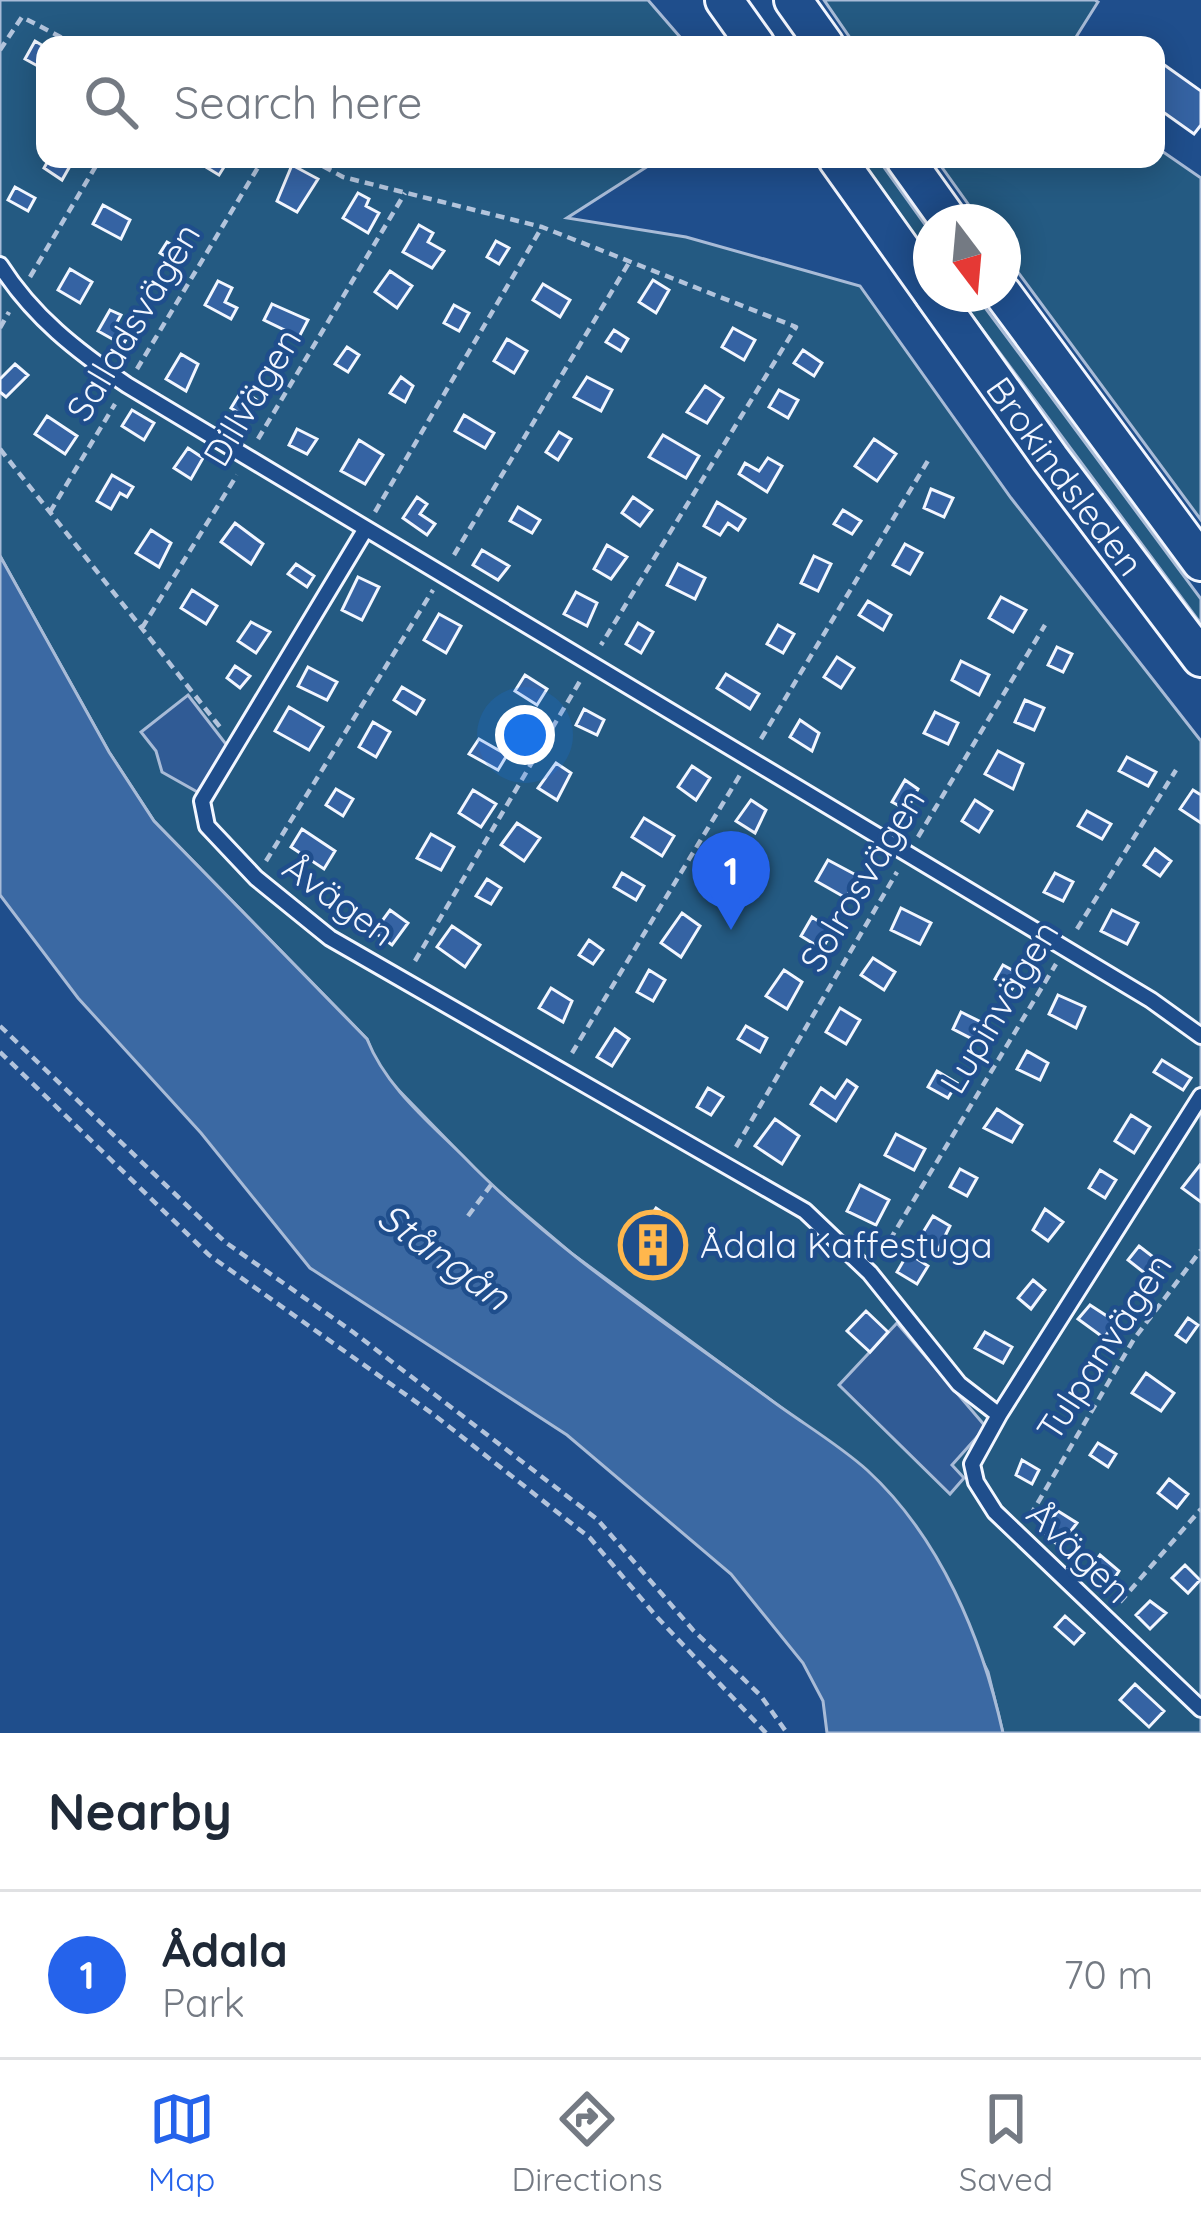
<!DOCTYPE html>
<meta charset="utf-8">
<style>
body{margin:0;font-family:Quicksand,sans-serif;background:#f6f6f7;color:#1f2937}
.compass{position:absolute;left:913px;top:204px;width:108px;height:108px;border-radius:50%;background:#fff;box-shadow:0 6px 30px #0003;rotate:164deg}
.you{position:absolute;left:525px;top:735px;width:42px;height:42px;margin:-30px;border:9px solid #fff;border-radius:50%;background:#1a73e8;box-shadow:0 0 0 18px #1a73e833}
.badge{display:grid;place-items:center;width:78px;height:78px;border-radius:50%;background:#2563eb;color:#fff;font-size:39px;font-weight:700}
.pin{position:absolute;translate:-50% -99px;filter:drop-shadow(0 3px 6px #0008)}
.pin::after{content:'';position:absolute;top:63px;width:42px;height:36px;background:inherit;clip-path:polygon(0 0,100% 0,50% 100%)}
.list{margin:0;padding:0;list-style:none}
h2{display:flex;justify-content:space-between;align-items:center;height:156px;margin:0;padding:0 48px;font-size:51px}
h2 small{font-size:39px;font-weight:400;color:#747a83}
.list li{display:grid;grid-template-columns:78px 1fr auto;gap:36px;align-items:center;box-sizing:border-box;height:168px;padding:0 48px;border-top:3px solid #e0e1e3}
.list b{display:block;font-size:45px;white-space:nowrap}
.list p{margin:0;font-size:39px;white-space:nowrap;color:#747a83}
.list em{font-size:39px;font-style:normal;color:#747a83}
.icon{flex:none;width:66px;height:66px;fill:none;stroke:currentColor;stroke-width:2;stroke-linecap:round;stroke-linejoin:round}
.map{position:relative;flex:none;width:1201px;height:1733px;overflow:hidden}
.search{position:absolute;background:#fff;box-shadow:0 6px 30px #0003;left:36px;right:36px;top:36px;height:132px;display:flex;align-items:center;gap:30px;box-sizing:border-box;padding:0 42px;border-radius:24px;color:#747a83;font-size:45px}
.sheet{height:324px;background:#fff}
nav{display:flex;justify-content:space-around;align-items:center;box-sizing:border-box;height:168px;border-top:3px solid #e0e1e3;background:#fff;font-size:33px;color:#747a83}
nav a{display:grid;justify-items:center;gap:6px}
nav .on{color:#2563eb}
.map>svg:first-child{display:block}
.green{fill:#245a82;stroke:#a8bbd7;stroke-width:3}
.parking{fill:#305b95;stroke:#a8bbd7;stroke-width:3}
.water{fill:#3b69a3;stroke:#a8bbd7;stroke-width:3}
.building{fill:#3563a3;stroke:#f2f6ff;stroke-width:3}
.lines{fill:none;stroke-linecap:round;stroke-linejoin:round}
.service-casing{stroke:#f2f6ff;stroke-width:20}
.secondary-casing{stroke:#f2f6ff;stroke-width:42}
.path{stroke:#b3c4dc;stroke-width:4.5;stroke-dasharray:9 6;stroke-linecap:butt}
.service{stroke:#1f4e8c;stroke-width:14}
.secondary{stroke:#1f4e8c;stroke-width:36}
.labels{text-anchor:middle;stroke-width:9;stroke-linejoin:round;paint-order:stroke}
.street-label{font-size:36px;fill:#f2f6ff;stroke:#1f4e8c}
.poi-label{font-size:36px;fill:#f2f6ff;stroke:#1f4e8c;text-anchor:start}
.water-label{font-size:39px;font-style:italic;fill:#f2f6ff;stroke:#1f4e8c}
</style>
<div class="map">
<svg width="1201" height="1733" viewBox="0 0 1201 1733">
<rect width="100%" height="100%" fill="#1f4e8c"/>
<path class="green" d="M0,0H648L687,45H45V159H659L567,218L686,237L860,286L1011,498L1201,741V1733H1003L988,1672L920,1534L867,1471L571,1253L491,1185L379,1070L367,1039L154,821L109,752L0,556Z
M824,0H1095L1098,2L1071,45H855Z
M1156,147L1201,178V520L1003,252V222H981L936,159H1156Z
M860,159H878L931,233V259Z
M956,294H975L1201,599V624Z"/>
<path class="parking" d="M188,695L229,748L201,794L162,772L156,751L141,732Z
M897,1323L986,1427L952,1465L964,1478L950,1494L839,1385Z"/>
<path class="water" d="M0,556L109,752L154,821L367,1039C386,1087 428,1121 464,1157C555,1251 666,1323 771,1400C802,1423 838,1444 867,1470C940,1537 982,1638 1003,1733H827L823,1701L803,1663L731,1574L567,1435L310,1268L201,1133L78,998L0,895Z"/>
<path class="building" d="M35,41L45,47V70L25,59Z
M1156,59L1201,91V125L1194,134L1156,107Z
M49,159H74L62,180L44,168Z
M204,159H229L219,175L201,164Z
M292,165L318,179L297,212L277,201Z
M15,187L35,198L28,211L8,200Z
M358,193L369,199L366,206L379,213L368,233L343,218Z
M103,205L130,220L121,239L93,224Z
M419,225L433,233L428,242L444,251L432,268L403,252Z
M496,241L509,248L499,264L487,257Z
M167,242L182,251L175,262L160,253Z
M70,269L92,282L80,303L58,290Z
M390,271L412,286L397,308L375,292Z
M653,280L669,290L656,313L639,302Z
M218,281L232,288L225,302L237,308L231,319L205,305Z
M543,284L570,300L560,317L533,300Z
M272,304L308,320L299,337L264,320Z
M454,305L469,313L459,331L444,323Z
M110,310L121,315L116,324L130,332L123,345L98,331Z
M733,328L755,340L744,360L722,347Z
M614,330L628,339L621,351L606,342Z
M507,339L527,351L514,373L494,361Z
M347,347L359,355L348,372L335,364Z
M803,350L822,363L814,376L794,363Z
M181,354L198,364L186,391L166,379Z
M15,364L28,375L6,397L0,392V379Z
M401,377L413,386L405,402L390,393Z
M587,377L612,390L601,411L574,397Z
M705,386L723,398L707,423L687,412Z
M242,390L258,401L247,418L231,408Z
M779,390L798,400L788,418L769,407Z
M132,410L154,423L144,440L122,426Z
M464,415L494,433L485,448L455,431Z
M47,416L77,436L65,454L35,434Z
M297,429L317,439L307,454L289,445Z
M559,432L571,439L558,460L546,452Z
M663,435L699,456L686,478L649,457Z
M874,439L896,454L877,481L855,466Z
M359,440L383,455L365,484L341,471Z
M188,448L203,458L191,479L174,468Z
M768,458L782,466L767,492L739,474L745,463L759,471Z
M112,475L133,487L127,497L120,493L111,509L97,501Z
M931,489L953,498L944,517L924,508Z
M417,497L427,504L420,514L435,524L427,535L403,518Z
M633,497L652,510L640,526L622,513Z
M717,502L745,519L738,530L728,523L720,535L704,526Z
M518,507L540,520L532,533L510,521Z
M843,510L861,521L852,534L834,524Z
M235,523L263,544L251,564L221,542Z
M151,530L171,543L159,567L136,553Z
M905,544L922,553L910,574L893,565Z
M607,545L627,557L611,579L594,569Z
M482,550L509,566L498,580L473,565Z
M814,556L831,564L818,591L801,583Z
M296,564L314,576L307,587L288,574Z
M678,564L705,578L695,599L667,585Z
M358,577L379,587L362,620L342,610Z
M192,590L217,606L206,624L181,608Z
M576,592L597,603L587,626L564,614Z
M1001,597L1026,610L1013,632L989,618Z
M868,601L891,615L883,630L859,615Z
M439,614L461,626L446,653L424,640Z
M251,622L270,632L256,653L238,641Z
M638,623L653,632L641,653L626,644Z
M778,625L794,634L783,653L767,644Z
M1057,647L1072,654L1063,672L1048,665Z
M837,657L854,668L841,688L824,677Z
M961,661L989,675L979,695L952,680Z
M235,666L250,676L240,688L227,678Z
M308,667L337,682L327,700L298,686Z
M726,674L759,694L750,709L717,688Z
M525,675L547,689L537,705L515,691Z
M402,687L424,700L416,714L394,700Z
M1025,700L1044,708L1034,730L1015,722Z
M289,707L323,727L309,750L275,731Z
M584,709L604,720L597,735L576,725Z
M935,712L958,723L948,744L924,733Z
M800,720L819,733L812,751L790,737Z
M373,722L390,732L376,757L359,747Z
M479,739L507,755L498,770L469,754Z
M998,751L1023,764L1013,789L985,774Z
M1127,757L1156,772L1148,786L1119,771Z
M556,763L571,773L557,800L538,788Z
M692,766L710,778L696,800L678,787Z
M905,780L918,789L907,810L892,802Z
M336,789L353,799L343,816L326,805Z
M473,790L496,804L481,827L459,813Z
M1193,790L1201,795V823L1180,809Z
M751,800L766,810L755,833L736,821Z
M975,800L992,811L979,832L962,821Z
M1087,811L1111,824L1102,839L1078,826Z
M644,818L674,836L662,856L632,837Z
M517,823L540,838L524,861L501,845Z
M302,829L335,851L324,869L291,847Z
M431,834L454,847L441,870L417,858Z
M1155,849L1171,861L1160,876L1144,865Z
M828,860L858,876L846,898L816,881Z
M713,861L743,879L733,898L703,878Z
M622,873L644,886L636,900L614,887Z
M1055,873L1073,882L1063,901L1044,892Z
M487,879L501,888L491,904L476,896Z
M901,908L931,923L920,944L891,930Z
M390,910L408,923L392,945L374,932Z
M1112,910L1138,923L1127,944L1101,931Z
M682,913L700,926L681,957L661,943Z
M812,917L833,931L822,949L801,936Z
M452,926L480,945L465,967L437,947Z
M589,940L603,950L593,964L579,955Z
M873,958L895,972L884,990L861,975Z
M1003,965L1021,975L1012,989L995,979Z
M649,970L665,980L653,1001L637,992Z
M784,970L802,982L787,1009L766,996Z
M551,988L572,1001L563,1022L539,1008Z
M1058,995L1085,1007L1076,1028L1049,1014Z
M840,1008L860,1020L846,1044L826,1032Z
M961,1012L989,1026L980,1043L953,1029Z
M746,1026L767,1038L760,1052L738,1039Z
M615,1029L629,1039L612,1066L597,1057Z
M1027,1051L1048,1063L1040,1080L1017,1069Z
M1162,1060L1191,1078L1183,1090L1154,1072Z
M937,1071L957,1083L948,1098L928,1087Z
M847,1080L857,1087L836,1121L811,1104L821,1088L835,1098Z
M708,1088L723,1097L711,1115L697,1107Z
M997,1109L1022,1125L1012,1142L984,1128Z
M1131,1115L1150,1127L1134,1153L1115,1141Z
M775,1119L799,1136L782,1164L755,1146Z
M896,1134L925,1149L914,1170L885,1155Z
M1200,1165L1201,1166V1202L1182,1188Z
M960,1169L977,1178L967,1196L950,1187Z
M1100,1170L1116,1180L1105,1198L1089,1188Z
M860,1185L889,1200L876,1225L847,1211Z
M656,1208L669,1217L659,1231L646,1223Z
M1045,1209L1063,1222L1048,1241L1033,1230Z
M933,1216L950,1226L938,1250L919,1239Z
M646,1223L677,1242L660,1268L630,1248Z
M1139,1246L1161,1263L1151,1278L1128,1260Z
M908,1253L928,1266L917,1284L897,1272Z
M1033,1280L1045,1290L1031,1309L1018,1298Z
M1090,1305L1116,1322L1104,1338L1078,1319Z
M866,1311L888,1332L870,1352L847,1331Z
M1188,1318L1198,1325L1186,1342L1176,1335Z
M985,1332L1012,1347L1003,1363L975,1348Z
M1146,1373L1174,1393L1161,1411L1132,1393Z
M1098,1443L1116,1454L1108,1467L1090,1455Z
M1022,1460L1039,1470L1032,1484L1016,1475Z
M1169,1479L1188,1494L1177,1508L1158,1493Z
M1058,1511L1077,1523L1059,1546L1042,1531Z
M1100,1555L1119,1571L1108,1588L1087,1573Z
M1185,1565L1200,1580L1188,1593L1172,1578Z
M1150,1601L1166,1613L1150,1629L1136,1615Z
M1065,1616L1084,1633L1074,1644L1055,1627Z
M1135,1684L1164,1711L1149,1727L1120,1700Z"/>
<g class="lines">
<defs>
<path id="service" d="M0,265C33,317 77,351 127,385L1151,1000L1201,1036
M365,530L202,801L207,826L256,878L330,938L805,1211L870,1273L959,1384L999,1415L1201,1096
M999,1415L972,1464L976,1482L995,1512L1201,1709"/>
<g id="secondary">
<path d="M724,0L756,45"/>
<path d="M793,0L825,45"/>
<path d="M837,159L931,291"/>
<path d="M905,159L950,222"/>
<path id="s1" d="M933,294L1050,458L1201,658"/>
<path d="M1003,294L1201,562"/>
</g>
</defs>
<use href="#service" class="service-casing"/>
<use href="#secondary" class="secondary-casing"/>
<path class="path" d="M0,50L22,17L76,45
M310,159L343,177L542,227L796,327L601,645
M30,277L100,159
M0,328L9,312
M137,369L263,159
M258,439L405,193
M0,449L220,727
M50,512L115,404
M375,512L542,227
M454,555L630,261
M142,628L237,475
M761,739L929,459
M918,837L1045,625
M266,861L433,590
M1077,929L1176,770
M415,961L580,681
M0,1026L225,1242L353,1332L597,1519L693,1630L761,1696L787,1733
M0,1052L209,1255L433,1414L590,1538L656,1616L766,1733
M572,1053L740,775
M736,1147L897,872
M468,1216L491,1185
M882,1253L1056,964
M1030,1516L1134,1339L1201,1250
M1120,1602L1201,1509"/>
<use href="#service" class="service"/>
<use href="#secondary" class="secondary"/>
</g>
<defs>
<symbol id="building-ring" viewBox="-11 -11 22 22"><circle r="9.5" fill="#1f4e8c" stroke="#ffb74d" stroke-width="1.5"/><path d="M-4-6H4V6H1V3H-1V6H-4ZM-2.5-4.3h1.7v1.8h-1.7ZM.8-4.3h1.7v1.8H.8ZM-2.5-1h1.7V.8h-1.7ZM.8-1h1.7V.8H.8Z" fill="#ffb74d"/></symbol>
</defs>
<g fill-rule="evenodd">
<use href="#building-ring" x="615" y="1207" width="76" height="76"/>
</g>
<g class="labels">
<g class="street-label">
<text transform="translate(133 322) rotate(-59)" y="13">Salladsvägen</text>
<text transform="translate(252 397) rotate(-59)" y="13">Dillvägen</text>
<text dy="13" stroke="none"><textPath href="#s1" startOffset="225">Brokindsleden</textPath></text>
<text transform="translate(862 880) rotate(-59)" y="13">Solrosvägen</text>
<text transform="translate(339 900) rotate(36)" y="13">Åvägen</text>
<text transform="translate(999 1007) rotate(-59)" y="13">Lupinvägen</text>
<text transform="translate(1104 1347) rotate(-57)" y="13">Tulpanvägen</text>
<text transform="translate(1079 1552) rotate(44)" y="13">Åvägen</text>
</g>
<g class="poi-label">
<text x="700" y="1258">Ådala Kaffestuga</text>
</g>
<g class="water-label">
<text transform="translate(444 1256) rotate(36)" y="14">Stångån</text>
</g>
</g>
</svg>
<svg class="compass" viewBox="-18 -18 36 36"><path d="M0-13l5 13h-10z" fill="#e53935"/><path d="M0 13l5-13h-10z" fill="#747a83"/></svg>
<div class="you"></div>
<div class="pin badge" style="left:731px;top:930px">1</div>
<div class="search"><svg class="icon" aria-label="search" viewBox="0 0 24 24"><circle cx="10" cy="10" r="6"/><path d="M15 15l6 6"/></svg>Search here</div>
</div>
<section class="sheet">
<h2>Nearby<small></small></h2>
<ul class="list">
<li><span class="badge">1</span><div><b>Ådala</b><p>Park</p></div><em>70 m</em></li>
</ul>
</section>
<nav>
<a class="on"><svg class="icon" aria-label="map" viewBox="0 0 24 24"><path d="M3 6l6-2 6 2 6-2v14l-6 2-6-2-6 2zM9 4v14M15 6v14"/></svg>Map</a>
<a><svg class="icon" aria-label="directions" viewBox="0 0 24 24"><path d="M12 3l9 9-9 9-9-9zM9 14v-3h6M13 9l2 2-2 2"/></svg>Directions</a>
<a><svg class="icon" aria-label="saved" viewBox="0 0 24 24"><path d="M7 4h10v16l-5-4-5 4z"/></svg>Saved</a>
</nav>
